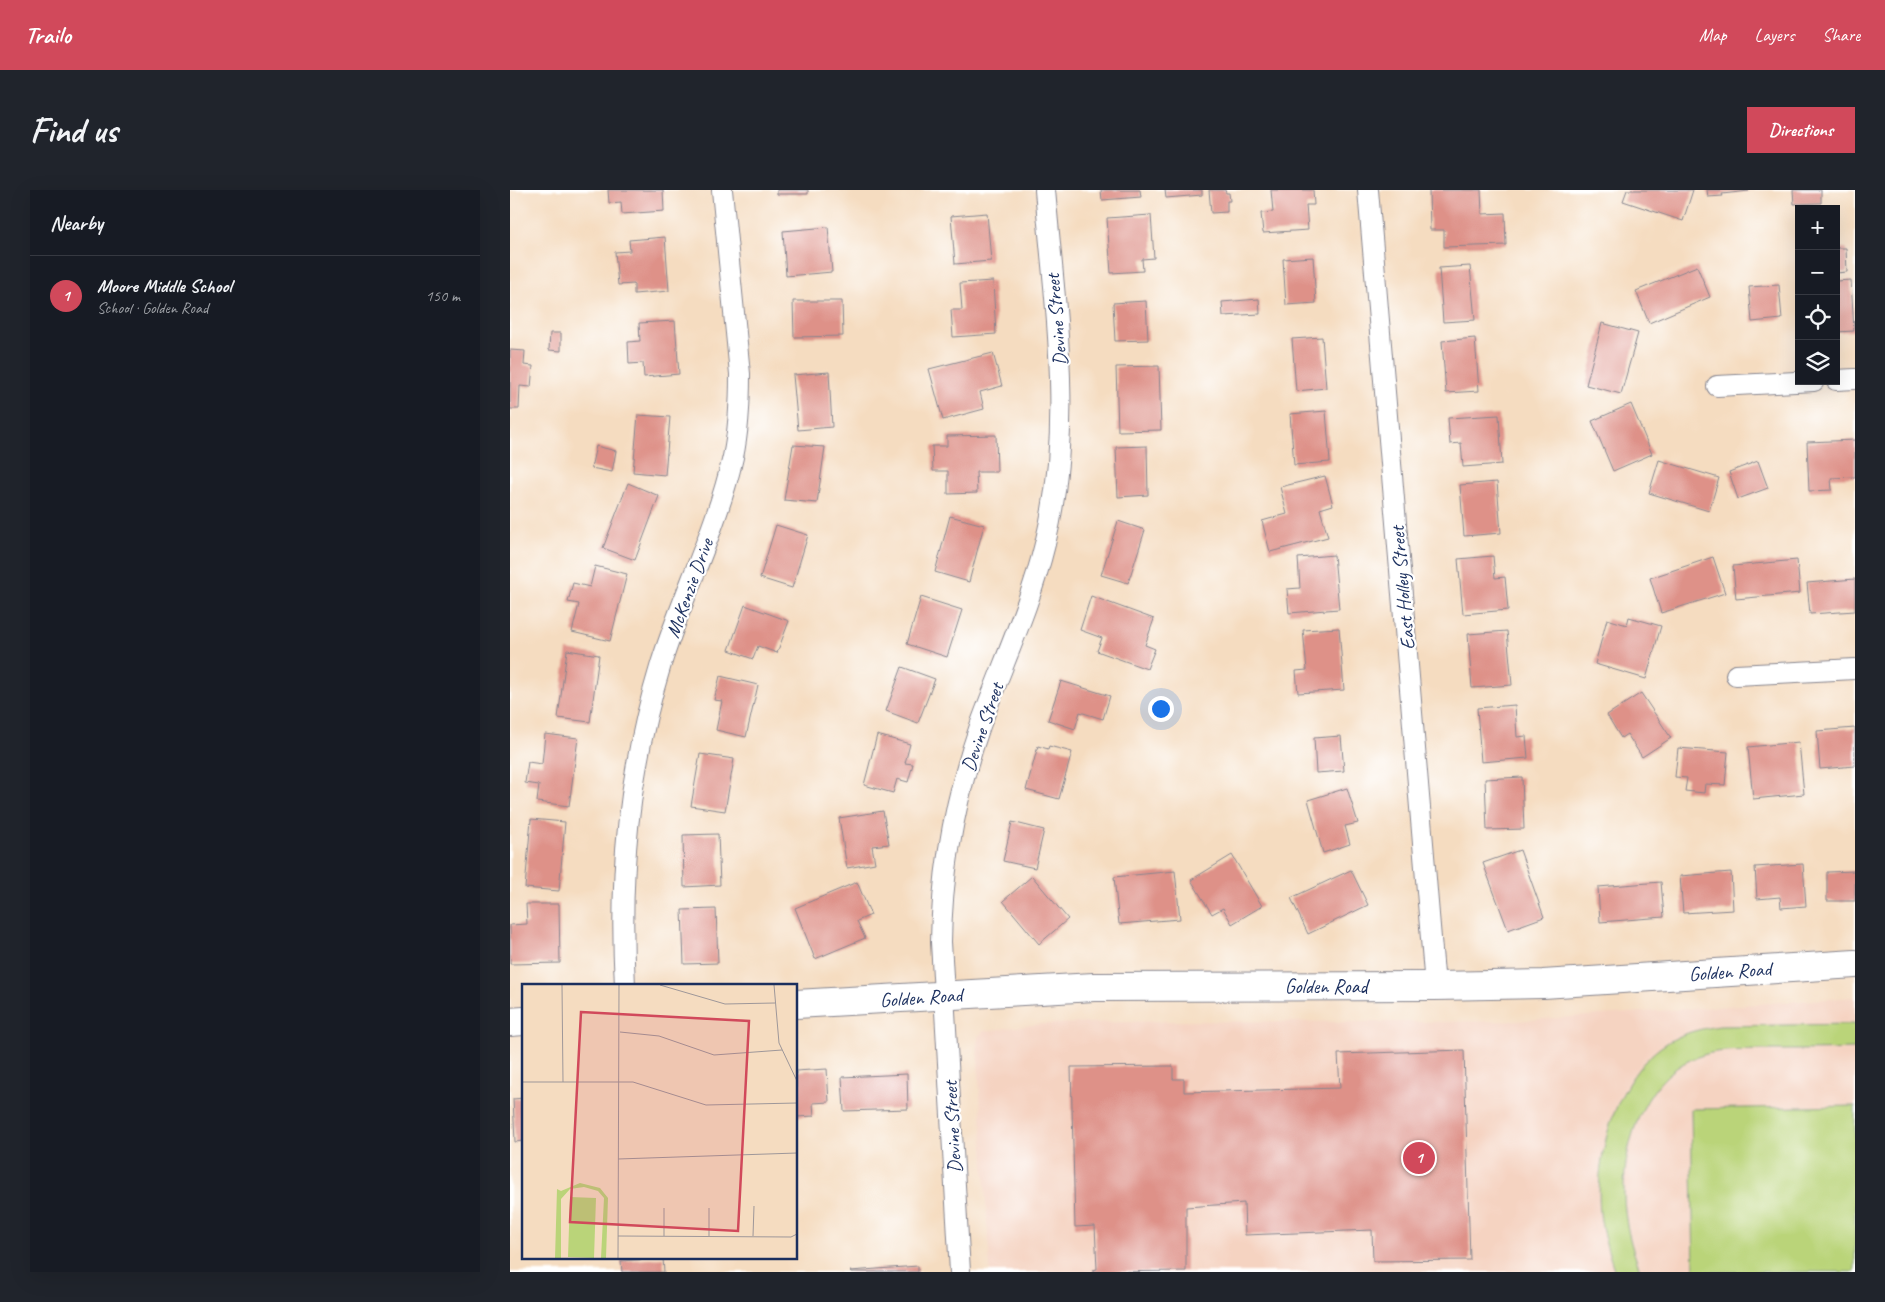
<!DOCTYPE html>
<meta charset="utf-8">
<style>
body{margin:0;font-family:Caveat,sans-serif;background:#20242c;color:#f1f3f6}
.controls{position:absolute;right:15px;top:15px;display:grid;overflow:hidden;border-radius:0px;box-shadow:0 5px 20px #0002}
.controls button{width:45px;height:45px;display:grid;place-items:center;padding:0;border:0;border-bottom:1px solid #363941;background:#171b24;color:#f1f3f6;font:25px sans-serif}
.you{position:absolute;left:650px;top:518px;width:18px;height:18px;margin:-12px;border:4px solid #fff;border-radius:50%;background:#1a73e8;box-shadow:0 0 0 8px #1a73e833}
.badge{display:grid;place-items:center;width:32px;height:32px;border-radius:50%;background:#d1495b;color:#fff;font-size:16px;font-weight:700}
.pin{position:absolute;translate:-50% -50%;border:2px solid #fff;box-shadow:0 1px 5px #0006}
.list{margin:0;padding:0;list-style:none}
h2{display:flex;justify-content:space-between;align-items:center;height:65px;margin:0;padding:0 20px;font-size:21px}
h2 small{font-size:16px;font-weight:400;color:#9ea1a6}
.list li{display:grid;grid-template-columns:32px 1fr auto;gap:15px;align-items:center;box-sizing:border-box;height:80px;padding:0 20px;border-top:1px solid #363941}
.list b{display:block;font-size:19px;white-space:nowrap}
.list p{margin:0;font-size:16px;white-space:nowrap;color:#9ea1a6}
.list em{font-size:16px;font-style:normal;color:#9ea1a6}
.icon{flex:none;width:28px;height:28px;fill:none;stroke:currentColor;stroke-width:2;stroke-linecap:round;stroke-linejoin:round}
.map{position:relative;flex:none;width:1345px;height:1082px;overflow:hidden;border-radius:0px}
header{display:flex;align-items:center;gap:30px;box-sizing:border-box;height:70px;padding:0 25px;background:#d1495b;color:#fff}
header strong{font-size:24px}
nav{display:flex;gap:28px;margin-inline-start:auto;font-size:18px}
.intro{display:flex;align-items:center;justify-content:space-between;box-sizing:border-box;height:120px;padding:0 30px}
h1{margin:0;font-size:35px}
.button{padding:12px 22px;border-radius:0px;background:#d1495b;color:#fff;font-size:18px;font-weight:700}
main{display:flex;gap:30px;padding:0 30px}
aside{flex:1;background:#171b24;border-radius:0px;box-shadow:0 5px 20px #0002}
.map>svg:first-child{display:block}
.built{fill:#f5d3c1}
.green{fill:#bad479;stroke:#6a826c}
.building{fill:#de9188}
.lines{fill:none;stroke-linecap:round;stroke-linejoin:round}
.street-casing{stroke:#88868f;stroke-width:22}
.secondary-casing{stroke:#88868f;stroke-width:30}
.street{stroke:#fff;stroke-width:20}
.secondary{stroke:#fff;stroke-width:28}
.labels{text-anchor:middle;stroke-width:4.5;stroke-linejoin:round;paint-order:stroke}
.street-label{font-size:20px;fill:#1b2f5e;stroke:#fff}
.inset-road{fill:none;stroke:#9e9799;stroke-width:1}
.view{fill:#d1495b;fill-opacity:0.15;stroke:#d1495b;stroke-width:2.5}
.inset-edge{fill:none;stroke:#1b2f5e;stroke-width:2.5}
</style>
<header>
<strong>Trailo</strong>
<nav><a>Map</a><a>Layers</a><a>Share</a></nav>
</header>
<div class="intro"><h1>Find us</h1><a class="button">Directions</a></div>
<main>
<aside>
<h2>Nearby<small></small></h2>
<ul class="list">
<li><span class="badge">1</span><div><b>Moore Middle School</b><p>School · Golden Road</p></div><em>150 m</em></li>
</ul>
</aside>
<div class="map">
<svg width="1345" height="1082" viewBox="0 0 1345 1082">
<rect width="100%" height="100%" fill="#fff"/>
<filter id="ink" filterUnits="userSpaceOnUse"><feTurbulence type="fractalNoise" baseFrequency=".02" numOctaves="2"/><feDisplacementMap in="SourceGraphic" scale="10" xChannelSelector="R" yChannelSelector="G"/><feConvolveMatrix kernelMatrix="1 2 1 2 8 2 1 2 1" color-interpolation-filters="sRGB"/></filter>
<filter id="wash" filterUnits="userSpaceOnUse"><feTurbulence type="fractalNoise" baseFrequency=".0096" numOctaves="4" result="noise"/><feDisplacementMap in="SourceGraphic" scale="20" xChannelSelector="R" yChannelSelector="G"/><feGaussianBlur stdDeviation="1.12" result="paint"/><feColorMatrix in="noise" values="0 0 0 0 0 0 0 0 0 0 0 0 0 0 0 0 0 1.4 0 .05"/><feComposite in="paint" operator="in"/></filter>
<g filter="url(#wash)">
<rect width="100%" height="100%" fill="#f5dcc0"/>
<path class="built" d="M1345,807V1082H480L467,854L468,847L473,841L530,834L650,831L892,832L1004,831Z"/>
<path class="green" d="M1345,834V859C1315,860 1284,860 1254,860C1233,861 1212,859 1193,865C1137,881 1113,950 1114,1004C1114,1030 1121,1058 1131,1082H1105C1099,1065 1094,1048 1091,1031C1082,969 1106,877 1166,848C1180,841 1195,838 1210,836Z
M1345,916V1082H1184L1181,919Z"/>
<g id="blocks">
<path class="building" d="M98,0H153L154,21L112,24L111,12L99,13Z
M267,0H298V4H267Z
M591,0H630L631,7L592,10Z
M655,0H692V5L656,8Z
M699,0H715L716,3H719L720,11H717V22L701,23Z
M761,0H803L804,15H796L798,40L753,43L751,23L763,22Z
M919,0H971L972,24L995,23L996,55L934,57V40H920Z
M1117,0H1183L1173,31L1113,11Z
M1197,0H1238L1239,1L1212,4L1213,6L1198,7Z
M1283,0H1311V13L1284,14Z
M477,23L481,71L445,74L441,26Z
M641,25L644,68L632,69L633,81L601,83L597,28Z
M318,37L322,82L276,86L273,41Z
M155,47L159,101L124,104V94L108,95L105,62L120,61L119,50Z
M1326,58H1336L1337,82L1326,83Z
M803,67L806,113L776,115L773,69Z
M960,76L965,130L933,132L929,78Z
M1187,76L1200,107L1139,133L1126,101Z
M1341,90L1344,141L1326,142V91Z
M483,91L486,144L443,147L441,120H452L450,93Z
M1269,95L1272,129L1242,132L1239,97Z
M749,109L750,124L713,126L712,112Z
M283,111H332L333,146L284,147Z
M636,111L638,150L605,151L603,113Z
M165,131L169,184L134,187L133,173L119,174L118,152L130,151L129,133Z
M1092,133L1128,143L1111,204L1076,195Z
M40,143H51V161L39,160Z
M812,147L816,198L786,201L782,149Z
M965,148L969,201L936,203L932,151Z
M0,160L15,161L14,175L23,176L21,197L10,196L9,219H0Z
M483,163L492,196L470,202L474,219L433,230L419,179Z
M649,176L651,240L608,241L606,177Z
M319,182L322,237L288,240L283,185Z
M1121,214L1142,264L1103,281L1082,231Z
M816,221L820,272L784,275L780,224Z
M128,225L160,227L155,285L123,282Z
M989,225L992,274L953,277L951,253L940,254L938,228Z
M486,245L487,282H466L467,303L438,304V281H423L422,256H437V246Z
M1345,250V287L1321,288L1322,300L1299,301L1297,252Z
M283,255L315,257L307,313L274,310Z
M86,256L106,261L102,282L81,278Z
M637,256L638,305L608,307L606,257Z
M1149,270L1209,288L1199,321L1139,303Z
M1248,271L1258,298L1228,309L1219,282Z
M815,286L823,315L810,319L818,347L760,362L752,331L777,324L770,297Z
M987,292L991,343L954,346L950,295Z
M118,293L149,306L125,370L93,358Z
M440,326L474,335L459,392L425,382Z
M608,331L635,340L618,393L591,385Z
M266,335L298,345L282,398L250,388Z
M824,365L829,419L779,423L777,399L790,398L788,368Z
M983,366L985,388L995,387L998,420L953,424L948,369Z
M1203,367L1215,403L1151,423L1140,388Z
M1287,370L1290,403L1226,409L1223,376Z
M85,376L117,384L100,451L62,442L69,414L58,412L63,393L80,397Z
M1345,389V421L1300,424L1297,393Z
M581,406L644,429L635,455L645,459L637,479L587,461L592,448L570,440Z
M411,407L452,420L437,467L397,454Z
M235,415L279,431L267,463L248,456L243,469L219,460Z
M1119,427L1151,436L1136,489L1085,474L1097,429L1117,435Z
M829,438L834,500L788,503L786,481L797,480L793,440Z
M997,441L1002,495L962,498L958,444Z
M57,460L89,465L80,532L48,528Z
M392,477L425,489L408,533L376,521Z
M210,486L248,495L236,547L206,540L212,511L204,510Z
M551,491L600,506L593,529L570,522L565,539L538,530Z
M1131,503L1161,548L1132,567L1117,544L1111,548L1097,525Z
M1005,515L1007,547L1016,546L1018,568L971,572L967,518Z
M1345,538V576L1310,579L1307,541Z
M35,544L68,548L59,616L27,612L29,595L15,593L18,572L32,574Z
M367,545L400,554L395,573L403,574L398,592L387,589L383,603L354,595Z
M831,546L834,581L806,583L804,548Z
M1289,552L1294,604L1243,609L1238,557Z
M528,556L538,559L539,556L562,562L549,609L516,600Z
M1168,558L1218,562L1215,595L1195,594L1194,603L1175,601L1177,588L1165,587Z
M190,564L224,569L215,621L181,616Z
M1012,587L1014,639L977,640L975,589Z
M837,598L848,633L835,636L840,654L813,663L798,610Z
M373,621L379,654L362,656L365,673L337,678L329,628Z
M21,629L55,632L49,701L15,698Z
M502,632L534,640L525,678L493,671Z
M208,644L210,695L174,697L173,645Z
M1010,660L1034,727L998,740L973,673Z
M722,665L752,716L722,734L713,718L702,724L681,690Z
M1293,674L1296,716L1271,718L1270,707L1247,709L1245,677Z
M841,680L858,715L798,744L781,708Z
M665,681L670,729L609,734L604,687Z
M1345,681V711H1317V682Z
M1221,682L1223,720L1173,723L1170,686Z
M522,686L558,729L529,754L493,711Z
M347,692L361,725L347,731L355,748L305,769L285,718Z
M1151,692L1154,727L1090,732L1088,697Z
M16,714H49L50,773L0,774V735L17,734Z
M206,719L208,773L174,774L172,720Z
M954,860L960,1070L863,1071L862,1040L735,1045L734,1013L676,1017V1081L583,1082V1080L587,1079L585,1036L565,1037L561,877L663,876V889H674V902L830,898L828,864Z
M317,879L319,912L303,913L304,926L286,927V881Z
M397,884L398,919L334,921L332,887Z
M14,908V951L5,952L3,909Z
M153,1068L154,1082H112L111,1071Z
M408,1076V1082H341L340,1081Z"/>
</g>
</g>
<g filter="url(#ink)">
<use href="#blocks" fill-opacity="0" stroke="#88868f" stroke-width="1"/>
<g class="lines">
<defs>
<path id="street" d="M858,0L925,796
M1326,190L1345,189
M1207,196L1304,191
M1226,485L1345,479
M115,796C109,684 118,582 151,474C173,404 207,338 223,267C229,239 230,212 230,184L212,0
M450,1082L431,752C432,678 446,605 470,536C492,475 520,416 535,354C564,238 545,117 535,0"/>
<path id="secondary" d="M286,814L584,797L925,796L1033,794L1345,774
M0,832L14,831"/>
</defs>
<use href="#street" class="street-casing"/>
<use href="#secondary" class="secondary-casing"/>
<use href="#street" class="street"/>
<use href="#secondary" class="secondary"/>
</g>
</g>
<g class="labels">
<g class="street-label">
<text transform="translate(546 130) rotate(-95)" y="7">Devine Street</text>
<text transform="translate(179 398) rotate(-70)" y="7">McKenzie Drive</text>
<text transform="translate(892 398) rotate(-95)" y="7">East Holley Street</text>
<text transform="translate(472 537) rotate(-71)" y="7">Devine Street</text>
<text transform="translate(1220 781) rotate(-4)" y="7">Golden Road</text>
<text x="816" y="803">Golden Road</text>
<text transform="translate(411 807) rotate(-4)" y="7">Golden Road</text>
<text transform="translate(442 937) rotate(-93)" y="7">Devine Street</text>
</g>
</g>
<g transform="translate(12 794)">
<rect width="275" height="275" fill="#f5dcc0"/>
<path d="M58,199L78,204L86,214L84,274H79L82,214L76,207L62,203L48,205L39,215V274H33L35,205L39,207ZM48,213L74,214L72,274L46,273Z" fill="#bad479"/>
<path class="inset-road" d="M40,1L41,98M138,1L203,20L253,19M252,1L257,59L275,97M98,48L137,52L192,71L260,66M0,98H111L184,121L275,119M96,175L275,169M142,224V252M187,224V252M96,252L269,253L275,250M231,252L232,222M96,274L97,1"/>
<path class="view" d="M59,28L227,37L216,247L48,238Z"/>
<rect width="275" height="275" class="inset-edge"/>
</g>
</svg>
<div class="controls">
<button>+</button>
<button>−</button>
<button><svg class="icon" aria-label="locate" viewBox="0 0 24 24"><circle cx="12" cy="12" r="6"/><path d="M12 2v4M12 18v4M2 12h4M18 12h4"/></svg></button>
<button><svg class="icon" aria-label="layers" viewBox="0 0 24 24"><path d="M12 4l9 5-9 5-9-5zM3 14l9 5 9-5"/></svg></button>
</div>
<div class="you"></div>
<div class="pin badge" style="left:909px;top:968px">1</div>
</div>
</main>
